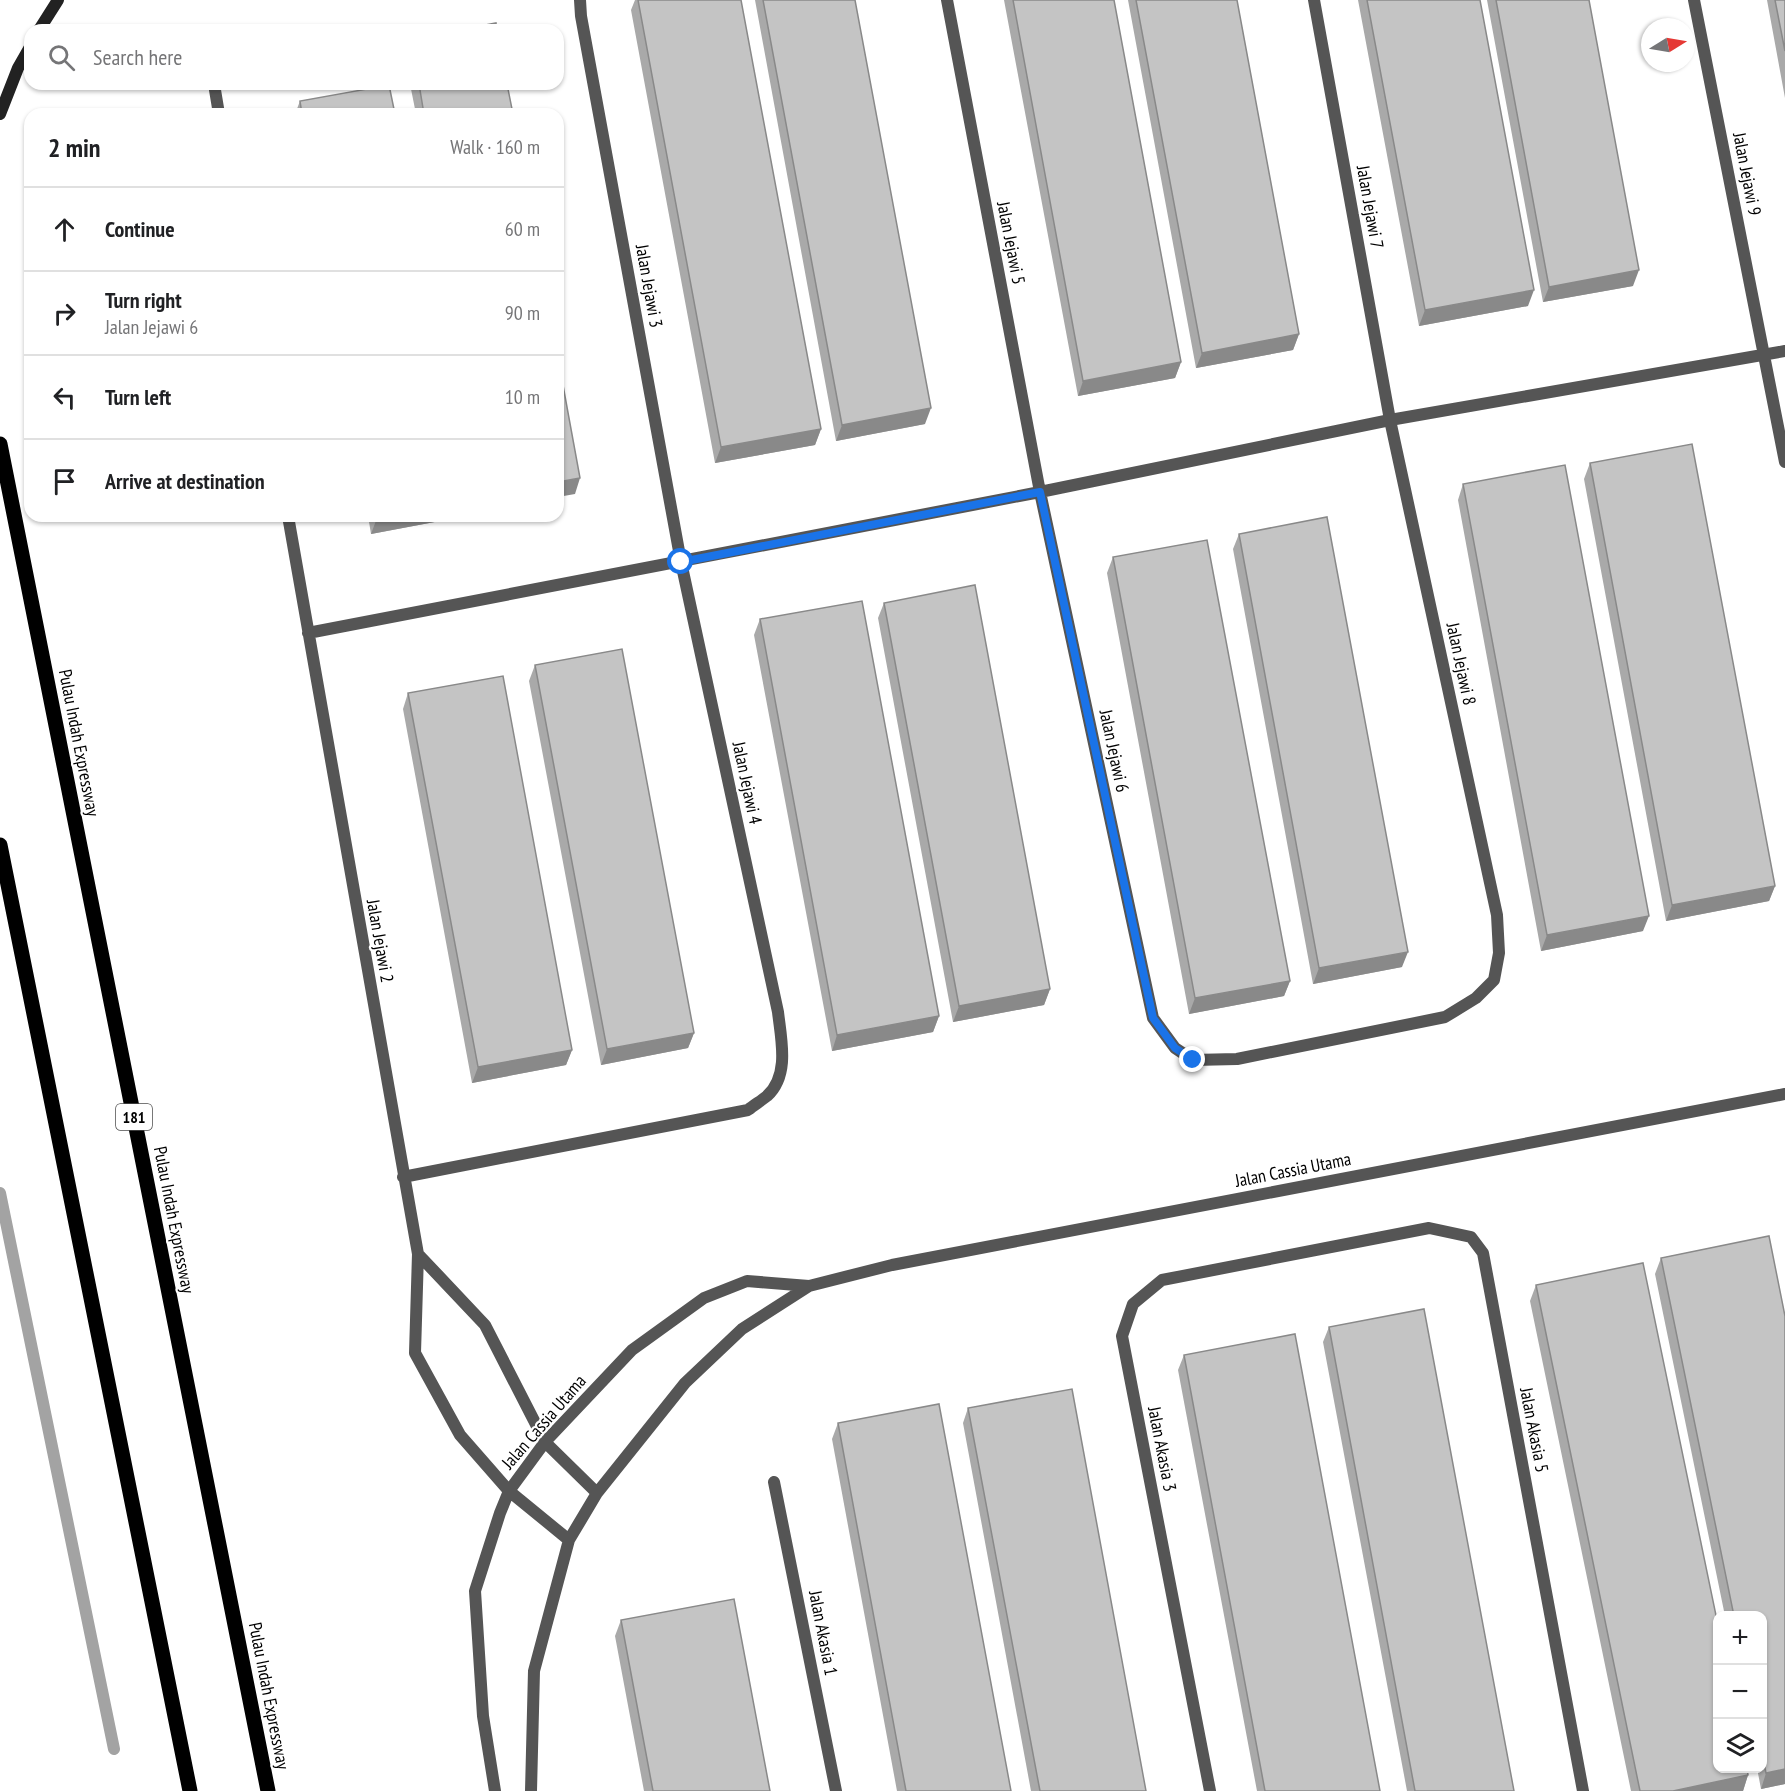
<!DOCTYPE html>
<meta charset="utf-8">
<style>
body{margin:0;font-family:"PT Sans Narrow",sans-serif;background:#f2f2f2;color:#202124}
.controls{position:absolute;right:18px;bottom:18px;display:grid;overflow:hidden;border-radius:12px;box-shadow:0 2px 4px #0004}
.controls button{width:54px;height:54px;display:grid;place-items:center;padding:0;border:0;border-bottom:2px solid #e0e0e0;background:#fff;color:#202124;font:30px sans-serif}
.compass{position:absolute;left:1641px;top:18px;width:54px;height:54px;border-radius:50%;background:#fff;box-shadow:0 2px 4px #0004;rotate:79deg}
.stop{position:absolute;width:18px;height:18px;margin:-14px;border:4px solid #1a73e8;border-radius:50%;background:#fff}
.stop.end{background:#1a73e8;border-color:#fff;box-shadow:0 2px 6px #0008}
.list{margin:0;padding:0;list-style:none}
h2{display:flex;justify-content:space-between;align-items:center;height:78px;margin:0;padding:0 24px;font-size:26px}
h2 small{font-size:20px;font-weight:400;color:#757577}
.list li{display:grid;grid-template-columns:39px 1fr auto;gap:18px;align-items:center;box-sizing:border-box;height:84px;padding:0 24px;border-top:2px solid #e0e0e0}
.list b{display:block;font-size:22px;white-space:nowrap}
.list p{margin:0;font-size:20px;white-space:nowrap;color:#757577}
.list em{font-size:20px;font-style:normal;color:#757577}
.icon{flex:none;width:33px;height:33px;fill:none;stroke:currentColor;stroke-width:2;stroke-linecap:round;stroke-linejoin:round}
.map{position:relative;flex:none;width:1785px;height:1791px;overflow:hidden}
.search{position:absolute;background:#fff;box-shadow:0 2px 4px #0004;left:24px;top:24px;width:540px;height:66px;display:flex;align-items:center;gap:15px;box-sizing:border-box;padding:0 21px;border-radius:18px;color:#757577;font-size:22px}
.panel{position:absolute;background:#fff;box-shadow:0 2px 4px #0004;left:24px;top:108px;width:540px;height:414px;border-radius:18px}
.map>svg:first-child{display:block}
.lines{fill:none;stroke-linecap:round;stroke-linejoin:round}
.stream{stroke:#a3a3a3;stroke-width:12}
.street{stroke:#555;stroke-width:12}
.secondary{stroke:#222;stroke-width:12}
.primary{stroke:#000;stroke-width:15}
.wall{fill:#a9a9a9}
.shaded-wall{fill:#898989}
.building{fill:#c4c4c4;stroke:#898989;stroke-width:1.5}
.route{stroke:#1a73e8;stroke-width:8}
.labels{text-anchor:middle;stroke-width:4.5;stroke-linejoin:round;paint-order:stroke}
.shield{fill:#fff;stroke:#4c4c4c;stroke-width:1.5}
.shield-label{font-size:16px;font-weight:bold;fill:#000}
.street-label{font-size:18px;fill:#000;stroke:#fff}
</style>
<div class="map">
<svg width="1785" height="1791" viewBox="0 0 1785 1791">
<rect width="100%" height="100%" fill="#fff"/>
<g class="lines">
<path class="stream" d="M0,1193L114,1749"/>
<path class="street" d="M947,0L1040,492L1153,1018L1175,1048L1193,1060L1237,1059L1445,1017L1476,998L1494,980L1499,953L1497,915L1390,420L1314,0
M1694,0L1785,462
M214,84L219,114
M288,516L418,1254L415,1353L460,1435L509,1491L569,1540
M308,633L1040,492L1390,420L1785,351
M403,1177L748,1110C754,1105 761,1101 767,1096C790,1075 781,1039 778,1012L681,562L581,16L580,0
M418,1254L485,1325L545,1442L597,1493
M774,1482L836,1791
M495,1791L483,1716L475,1591L500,1513L509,1491L545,1442L632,1350L704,1298L747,1281L809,1286
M531,1791L534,1671L569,1540L597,1493L685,1383L742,1329L809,1286L892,1265L1785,1094
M1210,1791L1122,1336L1133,1304L1162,1280L1429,1228L1471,1237L1483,1253L1583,1791"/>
<path class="secondary" d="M39,30L58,0
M0,114L18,68L30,47"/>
<path class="primary" d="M0,444L268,1791
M0,845L190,1791"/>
</g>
<path class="wall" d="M635,0H741L821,429L815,445L715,463L631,10Z
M755,0H855L925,424L836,441Z
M1004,0H1114L1181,362L1175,378L1078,396Z
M1128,0H1237L1299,334L1293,350L1196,368Z
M1358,0H1480L1528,306L1419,326Z
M1487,0H1589L1633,286L1543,302Z
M1767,0H1785V98Z
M410,84H507L513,114H416Z
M300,101L395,114H295Z
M1590,463L1775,886L1769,901L1666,921L1584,479Z
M1463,484L1643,931L1541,951L1458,500Z
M368,516H461V517L371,534Z
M1239,534L1402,967L1313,984L1233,549Z
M1113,557L1290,981L1284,996L1189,1014L1107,573Z
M884,603L1050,989L1044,1005L953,1022L878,618Z
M760,619L939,1016L933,1032L832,1051L754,635Z
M535,665L694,1033L688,1048L601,1065L529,681Z
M408,693L572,1050L566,1065L472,1083L403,709Z
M1769,1236L1785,1316V1784L1761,1789L1757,1768H1762V1616H1725L1655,1274L1661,1258Z
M1536,1285L1748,1775L1743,1791H1631L1530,1301Z
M1329,1327L1514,1791H1407L1323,1342Z
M1184,1355L1380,1791H1257L1178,1370Z
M968,1408L1146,1791H1031L963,1423Z
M838,1423L1011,1791H897L832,1439Z
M621,1620L770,1791H644L615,1636Z"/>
<path class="shaded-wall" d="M1639,270L1633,286L1543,302L1549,287Z
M1534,290L1528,306L1419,326L1425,310Z
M1299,334L1293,350L1196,368L1202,353Z
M1181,362L1175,378L1078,396L1083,381Z
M931,408L925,424L836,441L842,425Z
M821,429L815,445L715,463L721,447Z
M580,478L575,494L558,497V482Z
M387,516H461V517L371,534L377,518Z
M1775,886L1769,901L1666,921L1672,905Z
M1649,916L1643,931L1541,951L1547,935Z
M1408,952L1402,967L1313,984L1319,968Z
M1290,981L1284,996L1189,1014L1195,998Z
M1050,989L1044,1005L953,1022L959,1006Z
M939,1016L933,1032L832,1051L837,1035Z
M694,1033L688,1048L601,1065L607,1049Z
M572,1050L566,1065L472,1083L478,1067Z
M1785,1769V1784L1761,1789L1766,1773Z
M1748,1775L1743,1791H1673Z"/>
<path class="building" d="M638,0H741L821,429L721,447Z
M763,0H855L931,408L842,425Z
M1013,0H1114L1181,362L1083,381Z
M1136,0H1237L1299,334L1202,353Z
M1367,0H1480L1534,290L1425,310Z
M1496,0H1589L1639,270L1549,287Z
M1775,0H1785V51Z
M496,23L497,30H460Z
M419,84H507L513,114H424Z
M389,85L395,114H302L300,101Z
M558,358L580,478L558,482Z
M1692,444L1775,886L1672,905L1590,463Z
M1565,465L1649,916L1547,935L1463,484Z
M1327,517L1408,952L1319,968L1239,534Z
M1207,540L1290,981L1195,998L1113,557Z
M975,585L1050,989L959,1006L884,603Z
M862,601L939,1016L837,1035L760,619Z
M622,649L694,1033L607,1049L535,665Z
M503,676L572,1050L478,1067L408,693Z
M1769,1236L1785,1316V1769L1766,1773L1762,1754V1616H1734L1661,1258Z
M1643,1263L1718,1625V1768H1747L1748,1775L1673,1791H1640L1536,1285Z
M1424,1309L1514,1791H1415L1329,1327Z
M1295,1334L1380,1791H1265L1184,1355Z
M1072,1389L1146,1791H1040L968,1408Z
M939,1404L1011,1791H906L838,1423Z
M734,1599L770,1791H653L621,1620Z"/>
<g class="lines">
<path class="route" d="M681,562L1040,492L1153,1018L1175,1048L1193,1060"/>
</g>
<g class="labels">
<rect class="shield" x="116" y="1104" width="36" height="26" rx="4.5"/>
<g class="shield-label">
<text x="134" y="1123">181</text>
</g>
<g class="street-label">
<text transform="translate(1747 174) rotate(79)" y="6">Jalan Jejawi 9</text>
<text transform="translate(1370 207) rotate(80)" y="6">Jalan Jejawi 7</text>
<text transform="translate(1011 243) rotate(79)" y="6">Jalan Jejawi 5</text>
<text transform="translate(649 286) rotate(80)" y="6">Jalan Jejawi 3</text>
<text transform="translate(1461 664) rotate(78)" y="6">Jalan Jejawi 8</text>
<text transform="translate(79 743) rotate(79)" y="6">Pulau Indah Expressway</text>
<text transform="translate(1114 751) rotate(78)" y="6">Jalan Jejawi 6</text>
<text transform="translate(747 783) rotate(78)" y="6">Jalan Jejawi 4</text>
<text transform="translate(380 941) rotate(80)" y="6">Jalan Jejawi 2</text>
<text transform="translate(1293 1170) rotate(-11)" y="6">Jalan Cassia Utama</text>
<text transform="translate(174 1220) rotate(79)" y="6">Pulau Indah Expressway</text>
<text transform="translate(544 1422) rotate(-49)" y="6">Jalan Cassia Utama</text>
<text transform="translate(1534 1430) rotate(79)" y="6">Jalan Akasia 5</text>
<text transform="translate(1162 1449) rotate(79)" y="6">Jalan Akasia 3</text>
<text transform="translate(823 1633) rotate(79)" y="6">Jalan Akasia 1</text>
<text transform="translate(269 1696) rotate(79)" y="6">Pulau Indah Expressway</text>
</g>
</g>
</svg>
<div class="controls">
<button>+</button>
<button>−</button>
<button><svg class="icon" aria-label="layers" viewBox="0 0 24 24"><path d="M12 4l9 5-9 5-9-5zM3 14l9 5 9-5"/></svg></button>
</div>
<svg class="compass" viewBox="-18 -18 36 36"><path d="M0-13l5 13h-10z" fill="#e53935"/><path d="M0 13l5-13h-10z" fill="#757577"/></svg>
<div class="stop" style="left:681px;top:562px"></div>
<div class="stop end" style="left:1193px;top:1060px"></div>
<div class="search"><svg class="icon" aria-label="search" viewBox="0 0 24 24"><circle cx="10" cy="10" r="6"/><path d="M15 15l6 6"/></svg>Search here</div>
<section class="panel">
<h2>2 min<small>Walk · 160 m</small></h2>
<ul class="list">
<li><svg class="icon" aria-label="ahead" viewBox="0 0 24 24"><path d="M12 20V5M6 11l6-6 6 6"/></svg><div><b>Continue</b></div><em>60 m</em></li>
<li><svg class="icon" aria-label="right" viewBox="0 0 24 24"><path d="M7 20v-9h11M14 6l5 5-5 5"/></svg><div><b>Turn right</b><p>Jalan Jejawi 6</p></div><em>90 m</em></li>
<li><svg class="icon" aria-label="left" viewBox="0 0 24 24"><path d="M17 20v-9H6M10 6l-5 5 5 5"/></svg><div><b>Turn left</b></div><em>10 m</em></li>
<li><svg class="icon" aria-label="arrive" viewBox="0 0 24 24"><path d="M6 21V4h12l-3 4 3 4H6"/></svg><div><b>Arrive at destination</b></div></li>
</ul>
</section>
</div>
